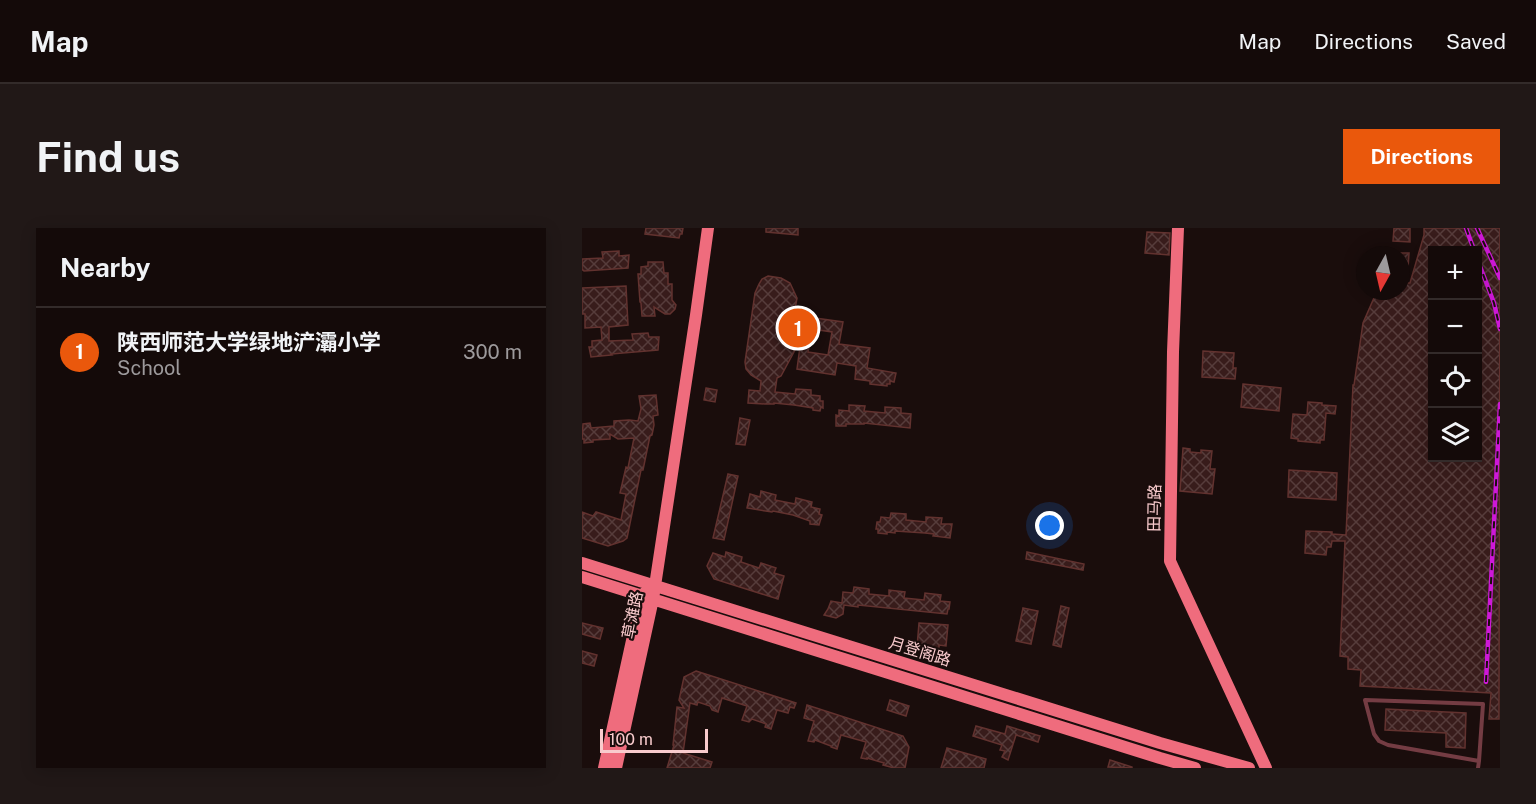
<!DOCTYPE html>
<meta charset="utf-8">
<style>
body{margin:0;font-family:"Public Sans","Noto Sans SC",sans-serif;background:#211817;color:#f1f3f6}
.controls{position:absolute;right:18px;top:18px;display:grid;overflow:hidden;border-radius:0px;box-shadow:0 3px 15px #0003}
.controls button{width:54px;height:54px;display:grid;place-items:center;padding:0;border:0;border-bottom:2px solid #332b2a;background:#140a09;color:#f1f3f6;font:30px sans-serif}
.compass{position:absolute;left:774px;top:18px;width:54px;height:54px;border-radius:50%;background:#140a09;box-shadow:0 3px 15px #0003;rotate:188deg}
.scale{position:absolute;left:18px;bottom:15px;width:108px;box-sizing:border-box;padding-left:6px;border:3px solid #f9cbcd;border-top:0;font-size:16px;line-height:21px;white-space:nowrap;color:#f9cbcd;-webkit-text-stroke:4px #1a0d0c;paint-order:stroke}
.you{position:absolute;left:468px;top:298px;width:21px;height:21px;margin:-15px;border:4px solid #fff;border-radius:50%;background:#1a73e8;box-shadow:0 0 0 9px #1a73e833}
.badge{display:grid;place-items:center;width:39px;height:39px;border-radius:50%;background:#ea580c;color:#fff;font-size:20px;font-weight:700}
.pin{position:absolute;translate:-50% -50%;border:3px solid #fff;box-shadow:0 2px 6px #0006}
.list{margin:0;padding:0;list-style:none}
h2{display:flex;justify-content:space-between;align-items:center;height:78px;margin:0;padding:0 24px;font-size:26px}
h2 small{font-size:20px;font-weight:400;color:#9d9a9c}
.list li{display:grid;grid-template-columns:39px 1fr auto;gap:18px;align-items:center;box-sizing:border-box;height:90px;padding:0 24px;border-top:2px solid #332b2a}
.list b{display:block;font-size:22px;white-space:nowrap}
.list p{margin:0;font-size:20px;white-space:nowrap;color:#9d9a9c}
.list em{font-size:20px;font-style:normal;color:#9d9a9c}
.icon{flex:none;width:33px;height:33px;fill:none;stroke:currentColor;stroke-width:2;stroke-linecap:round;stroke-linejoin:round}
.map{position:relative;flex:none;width:918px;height:540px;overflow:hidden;border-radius:0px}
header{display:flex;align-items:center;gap:36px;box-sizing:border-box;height:84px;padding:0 30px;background:#140a09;border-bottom:2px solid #332b2a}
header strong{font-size:28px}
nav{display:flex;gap:33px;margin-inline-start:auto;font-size:21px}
.intro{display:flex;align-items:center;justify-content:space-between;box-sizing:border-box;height:144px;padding:0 36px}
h1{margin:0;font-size:42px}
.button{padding:15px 27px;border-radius:0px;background:#ea580c;color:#fff;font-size:21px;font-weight:700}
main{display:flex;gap:36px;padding:0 36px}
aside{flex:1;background:#140a09;border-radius:0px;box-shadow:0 3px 15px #0003}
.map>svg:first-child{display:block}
.building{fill:url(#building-cross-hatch);stroke:#62322f;stroke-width:1.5;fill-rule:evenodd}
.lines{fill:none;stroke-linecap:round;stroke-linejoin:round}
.lane{stroke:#743c43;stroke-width:4}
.secondary{stroke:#ef6c7d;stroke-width:12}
.rail-casing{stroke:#ce18d8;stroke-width:4.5}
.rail{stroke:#1a0d0c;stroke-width:2;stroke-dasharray:7;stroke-linecap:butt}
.labels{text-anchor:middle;stroke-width:4.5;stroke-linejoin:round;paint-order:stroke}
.street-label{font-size:16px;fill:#f9cbcd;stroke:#1a0d0c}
</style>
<header>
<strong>Map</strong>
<nav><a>Map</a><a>Directions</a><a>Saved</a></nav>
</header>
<div class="intro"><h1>Find us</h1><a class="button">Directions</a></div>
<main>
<aside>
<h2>Nearby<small></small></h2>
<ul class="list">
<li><span class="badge">1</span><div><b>陕西师范大学绿地浐灞小学</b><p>School</p></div><em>300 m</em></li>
</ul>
</aside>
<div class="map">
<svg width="918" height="540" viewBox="0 0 918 540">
<defs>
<pattern id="building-cross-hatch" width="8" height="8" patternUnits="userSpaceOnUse" patternTransform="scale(1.5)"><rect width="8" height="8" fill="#381c1b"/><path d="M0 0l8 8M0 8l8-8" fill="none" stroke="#563c3b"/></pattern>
</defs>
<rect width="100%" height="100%" fill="#1a0d0c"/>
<path class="building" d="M64,0H101L100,6H98L97,10L63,6Z
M184,0H216V7L184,4Z
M812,0H828V14L811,13Z
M842,0H918L917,491H907L909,465L778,458L779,442L766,441V429L758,428L763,313H750L749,319H745L744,327L723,325L724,303L750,304V306L764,307L771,157H772L781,95L795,63H819V25H827L825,55H828L842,7ZM850,22H896V230H850Z
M565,4L588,5L587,27L563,25Z
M37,23V28L47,27L46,40L2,43L1,42H0V31L21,30L20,24Z
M66,34H81L82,45H86V56H90V72L94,77L93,81L88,86H83L72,79L73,88H60L59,75L58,74L56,46H59V39L66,38Z
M186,48L199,50L208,55L215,70L212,87L261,94L257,116L288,120L285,140L314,145L312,154L308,153V156H305V158L288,156V153L273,151L274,138L255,135L253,147L215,141L219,111L199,148L195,150L193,164L213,166L214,161L229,162V167L238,168V173H241V180L239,179L238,183L231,182V180L212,177L192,175V176H183L166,175L167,162L178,163L179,153L169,147L164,141L163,134L173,65L177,56L180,51ZM230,101L250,104L246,127L226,124Z
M44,58L46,97L27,99V113L51,112L50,106L66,105L67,109H77L76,122L29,126L30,127L9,129L7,119H10V113L20,112L19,99L3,100V86H0V60Z
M621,123L652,125L651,140H654L653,151L620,149Z
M661,156L699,160L697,183L659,179Z
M124,160L135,162L133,174L122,172Z
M74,167L76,187L71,188L72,197L70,207L68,208L61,242H59L45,310L41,313L26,318L0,310V284L11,288L14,284L39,292L44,266L38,265L44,239L46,240L52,210L36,211L28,206V211L11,212V214L2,215V211H0L1,196L8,195L9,200L32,198V193L47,192L56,193L59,181L57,168Z
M726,174L740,175V177L754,178L753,186L744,185L742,212H738V215L716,213V211L709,210L711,186L725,187Z
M267,177L283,178L282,183L303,185V179L319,180V185L329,186L328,200L282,195V196H264V198H254V187L257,188V182L267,183Z
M158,190L168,192L163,217L154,216Z
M601,220L608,221V224L619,225V222L630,223L628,241H633L630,266L598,263Z
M707,242L755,245L754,272L706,269Z
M146,246L156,248L142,312L131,310Z
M179,263L194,267L193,272L213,276L214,270L230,274L229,279L238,281L237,286L240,287L237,297L228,296V293L211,287L191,283L190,284L165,280L168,266L178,269Z
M309,285L324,286V292L344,294V289L360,290L359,296H370L368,310L351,308L352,306L343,305L313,303V305L305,304V306L296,305V301H294L295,294H298L299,289L308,290Z
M144,324L160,329L159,334L177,340L179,335L194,340L192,345L202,348L196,371L132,351L125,338L131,325L143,329Z
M445,324L502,336L501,342L444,331Z
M272,359L287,361V366L307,368V362L323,364L322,370L342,372L343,365L359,367L358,373L368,374L367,381H366L365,386L276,377V379L262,377L261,386L254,390L242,387L246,381L249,373L260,375L261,364L271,365Z
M479,378L487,380L479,419L471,417Z
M441,380L456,383L449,416L434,413Z
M0,395L21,400L18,411L0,406Z
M337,395L366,397L364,418L357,417V421L335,419Z
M0,423L15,427L12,438L0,435Z
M114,443L214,475L212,480L208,479L206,485L195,482L189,501L183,499L184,496L170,491L167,494L160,492L165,478L140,470L136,484L130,482L128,478L116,474L115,477L108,475L101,525L130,534L128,540H85L92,517H91L95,479L102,480L97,472L102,449Z
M308,472L327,478L324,488L305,482Z
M225,477L321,508L327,519L323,540H312L301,537L302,535L285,530V531L279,530L284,514L259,507L255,521L249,519V518L233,512L232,514L226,513L232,493L222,490Z
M804,481L884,485L883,520L864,519V505L803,502Z
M394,498L423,506L425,498L458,508L456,514L434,507L426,532L420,529L423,523L418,522L420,517L391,508Z
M365,520L404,531L402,540H359Z
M528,532L550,539V540L526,539Z"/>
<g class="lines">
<path class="lane" d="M896,540L897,533L901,476L783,472L792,506L797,513L806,517L897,533"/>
<path class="secondary" d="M596,0L591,124L588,333L684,540
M0,335L578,515L667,540
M0,349L578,530L613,540
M22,540L60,367L67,362
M34,540L71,371L114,87L126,0"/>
<defs>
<path id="rail" d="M884,0L892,22
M895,0L918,50
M896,33L912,75L918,101
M904,454L918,176"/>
</defs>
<use href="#rail" class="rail-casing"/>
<use href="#rail" class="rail"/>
</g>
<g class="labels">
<g class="street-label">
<text transform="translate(572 280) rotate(-89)" y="6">田马路</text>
<text transform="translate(50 387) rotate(-79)" y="6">草滩路</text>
<text transform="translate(338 423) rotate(17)" y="6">月登阁路</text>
</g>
</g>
</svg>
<div class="controls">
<button>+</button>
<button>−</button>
<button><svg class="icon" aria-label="locate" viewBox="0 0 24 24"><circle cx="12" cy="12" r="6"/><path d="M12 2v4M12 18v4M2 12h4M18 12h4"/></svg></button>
<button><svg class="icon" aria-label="layers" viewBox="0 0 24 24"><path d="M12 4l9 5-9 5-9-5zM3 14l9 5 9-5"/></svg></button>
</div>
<svg class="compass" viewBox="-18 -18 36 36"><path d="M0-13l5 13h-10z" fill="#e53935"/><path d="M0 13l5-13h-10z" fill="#9d9a9c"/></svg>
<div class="scale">100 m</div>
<div class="you"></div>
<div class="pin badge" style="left:216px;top:100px">1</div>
</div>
</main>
